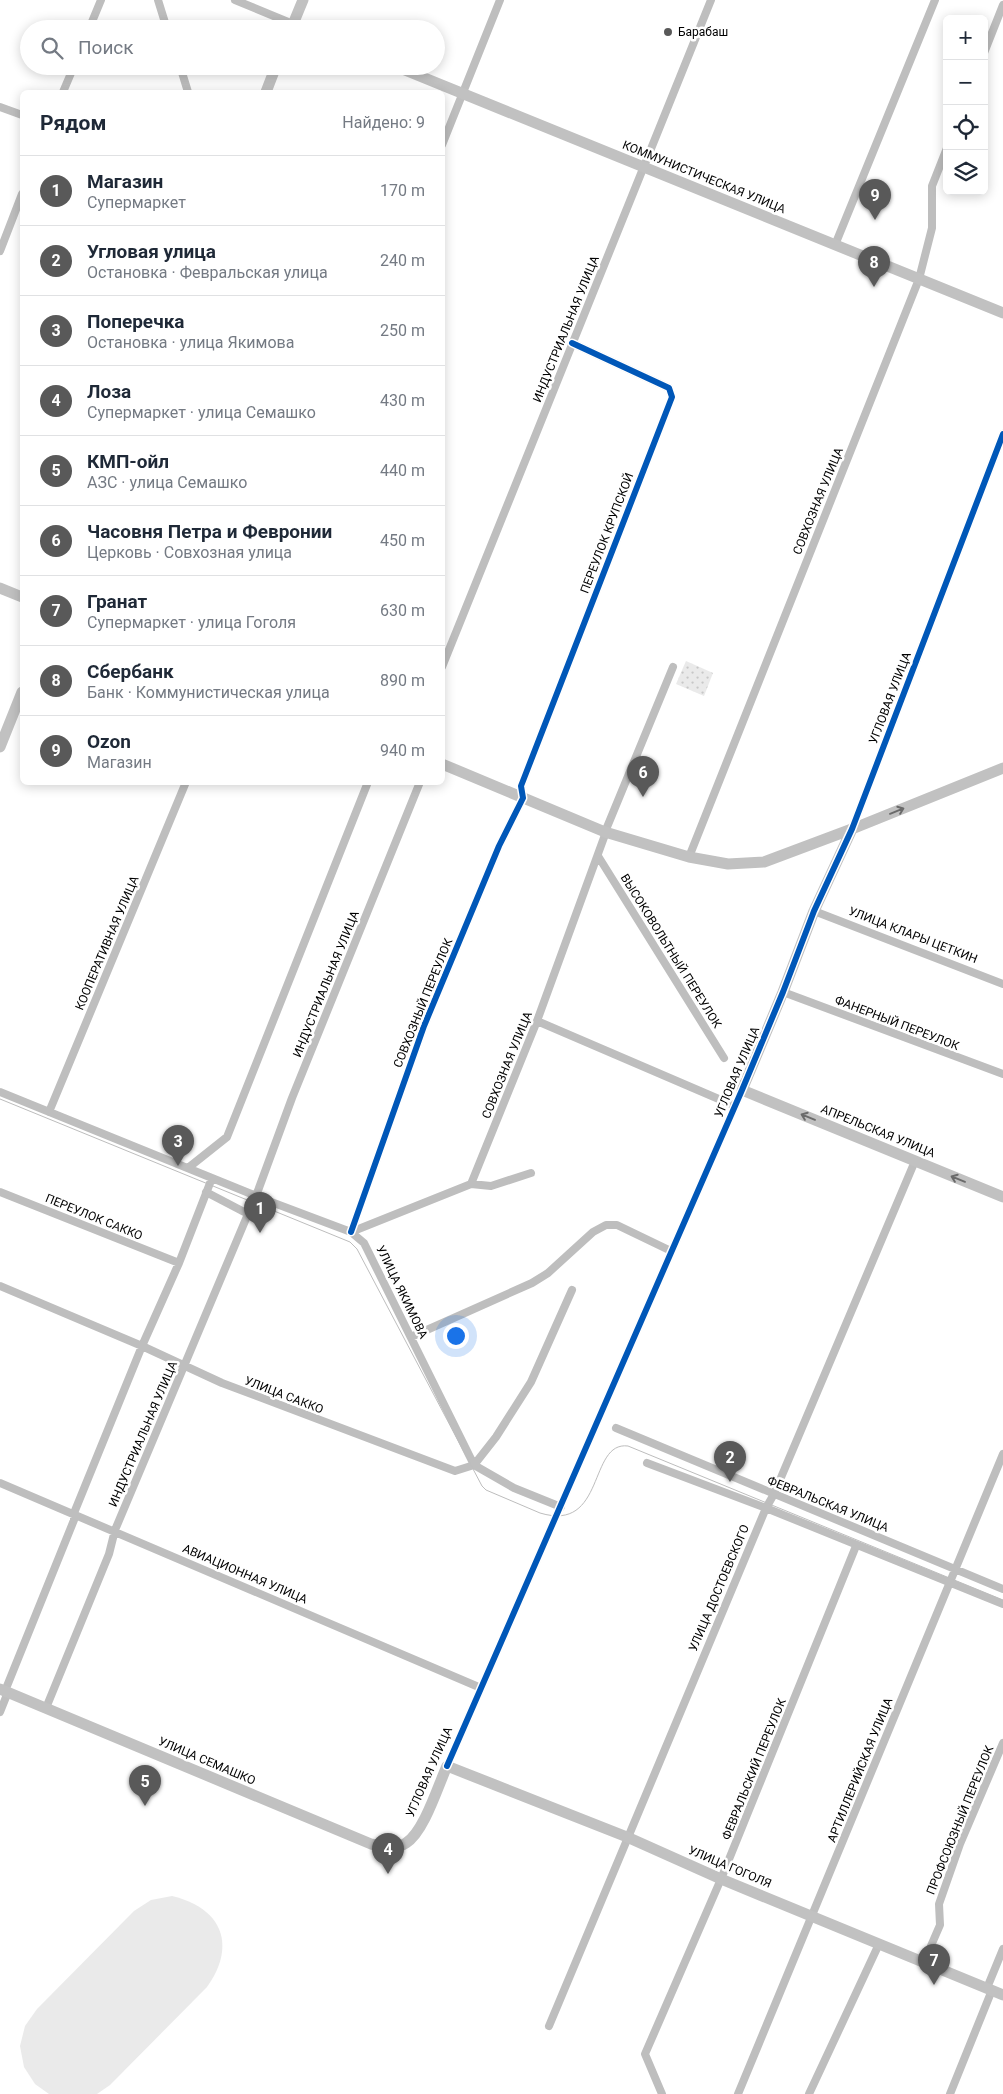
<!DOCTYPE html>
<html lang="ru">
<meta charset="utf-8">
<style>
body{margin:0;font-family:Roboto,sans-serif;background:#f2f2f3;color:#1f2937}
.controls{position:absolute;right:15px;top:15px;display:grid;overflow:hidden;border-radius:8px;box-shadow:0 2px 12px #0003}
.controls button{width:45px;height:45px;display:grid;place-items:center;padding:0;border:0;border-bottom:1px solid #e0e1e3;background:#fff;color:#1f2937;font:25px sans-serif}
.you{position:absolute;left:455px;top:1335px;width:18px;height:18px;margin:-12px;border:4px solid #fff;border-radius:50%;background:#1a73e8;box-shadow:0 0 0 8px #1a73e833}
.badge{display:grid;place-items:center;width:32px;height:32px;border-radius:50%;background:#595959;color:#fff;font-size:16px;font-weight:700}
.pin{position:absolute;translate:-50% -41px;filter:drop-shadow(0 1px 2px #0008)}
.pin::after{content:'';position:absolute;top:26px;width:18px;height:15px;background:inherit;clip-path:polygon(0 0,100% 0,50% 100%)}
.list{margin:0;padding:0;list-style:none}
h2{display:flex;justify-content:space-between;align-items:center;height:65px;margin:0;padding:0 20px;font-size:21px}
h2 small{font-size:16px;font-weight:400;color:#747a83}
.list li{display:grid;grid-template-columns:32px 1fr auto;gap:15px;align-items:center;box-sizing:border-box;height:70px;padding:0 20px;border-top:1px solid #e0e1e3}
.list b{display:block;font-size:19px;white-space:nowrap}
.list p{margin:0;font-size:16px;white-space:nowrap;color:#747a83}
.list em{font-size:16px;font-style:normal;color:#747a83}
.icon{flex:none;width:28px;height:28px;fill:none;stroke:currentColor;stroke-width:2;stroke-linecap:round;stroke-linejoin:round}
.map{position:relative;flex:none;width:1003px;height:2094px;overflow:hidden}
.search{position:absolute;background:#fff;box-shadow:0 2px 12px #0003;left:20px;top:20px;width:425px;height:55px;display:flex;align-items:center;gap:12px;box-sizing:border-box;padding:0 18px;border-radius:28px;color:#747a83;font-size:19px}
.panel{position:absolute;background:#fff;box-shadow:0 2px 12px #0003;left:20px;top:90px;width:425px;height:695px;border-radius:8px}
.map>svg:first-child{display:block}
.grass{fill:url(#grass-dots)}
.green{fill:#eaeaea}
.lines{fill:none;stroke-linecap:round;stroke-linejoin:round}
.street{stroke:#bebebe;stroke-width:8}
.secondary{stroke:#c1c1c1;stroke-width:11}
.tram{stroke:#bdbdbd;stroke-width:1}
.cycleway-casing{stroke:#fff;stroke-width:9}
.cycleway{stroke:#0057b8;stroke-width:6}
.oneway{stroke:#6a6a6a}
.poi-dot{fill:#595959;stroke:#fff;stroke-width:2}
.labels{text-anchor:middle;stroke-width:5;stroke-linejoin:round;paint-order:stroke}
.poi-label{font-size:12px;fill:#000;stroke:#fff;text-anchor:start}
.street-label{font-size:12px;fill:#000;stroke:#fff}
</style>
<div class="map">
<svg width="1003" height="2094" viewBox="0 0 1003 2094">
<defs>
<pattern id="grass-dots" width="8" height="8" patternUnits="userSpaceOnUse" patternTransform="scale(1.25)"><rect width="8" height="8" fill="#eaeaea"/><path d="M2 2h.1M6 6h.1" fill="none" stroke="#c7c7c7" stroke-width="1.8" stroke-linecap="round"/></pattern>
</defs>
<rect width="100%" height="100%" fill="#fff"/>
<path class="grass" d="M686,661L713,673L704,696L676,684Z"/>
<path class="green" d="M172,1896C222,1908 237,1945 207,1987L110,2085L97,2094H49L35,2084L24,2067L20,2046L25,2026L37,2009L134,1911L151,1900Z"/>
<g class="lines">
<path class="street" d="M158,0L167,29
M235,0L293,24
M89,29L101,0
M984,53L1003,5
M180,66L188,92
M63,92L74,66
M0,107L22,115
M442,145L500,0
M835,245L935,0
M0,251L22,194
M442,667L711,0
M852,829L1003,434
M605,832L673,667
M598,856L724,1058
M689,857L919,279L932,228V186L947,148
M814,911L1003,984
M783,992L1003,1074
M537,1021L735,1106
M0,1092L266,1200L351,1232L364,1243L474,1465
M49,1112L186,782
M188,1168L227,1137L368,782
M471,1184L491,1186L531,1173
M0,1192L179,1263
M256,1196L292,1098L420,782
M351,1232L424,1026L499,846L523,798L521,786L672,397L669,388L572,343
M351,1232L471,1184L537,1021L606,832
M0,1286L142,1346L222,1383L455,1471L474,1465L496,1437L531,1382L572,1290
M411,1337L532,1283L548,1273L593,1232L606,1225H617L671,1251
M616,1428L1003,1589
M647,1463L766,1508L1003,1604
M474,1465L514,1488L561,1507
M0,1483L481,1688
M5,1691L74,1520V1513L142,1346L179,1263L212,1178
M46,1708L109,1554L115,1530L248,1214L206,1192
M0,1712L8,1692
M447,1766L742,1090
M924,1962L940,1925L939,1904L960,1844L1003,1743
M987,1988L1003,1949
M549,2026L766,1508L774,1494L915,1161
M662,2094L645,2054L721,1879L856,1546
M738,2094L1003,1454
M809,2094L879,1944
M950,2094L992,1990"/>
<path class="secondary" d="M291,29L303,0
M395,66L1003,313
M266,92L276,66
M0,588L22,597
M0,747L22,692
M442,764L605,832L689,857L728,864L764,862L852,829L1003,768
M852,829L814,911L783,992L742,1090L1003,1197
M0,1689L371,1844C383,1846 396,1850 406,1843C424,1832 438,1786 447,1766L627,1837L721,1879L1003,1995"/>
<path class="tram" d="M0,1099L350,1242L357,1249L482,1486L486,1490L540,1513C606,1533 588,1441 628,1446L1003,1600"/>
<defs>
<path id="cycleway" d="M351,1232L424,1026L499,846L523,798L521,786L672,397L669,388L572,343
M447,1766L742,1090L783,992L814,911L852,829L1003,434"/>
</defs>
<use href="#cycleway" class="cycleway-casing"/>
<use href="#cycleway" class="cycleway"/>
</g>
<defs><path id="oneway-shaft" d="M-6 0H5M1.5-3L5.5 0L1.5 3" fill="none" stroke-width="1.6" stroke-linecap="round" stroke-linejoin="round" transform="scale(1.25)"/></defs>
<g class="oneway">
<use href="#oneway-shaft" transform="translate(897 811) rotate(-22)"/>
<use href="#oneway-shaft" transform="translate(808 1117) rotate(-158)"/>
<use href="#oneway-shaft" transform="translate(958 1179) rotate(-158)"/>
</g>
<circle class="poi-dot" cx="668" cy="32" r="5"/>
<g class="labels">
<g class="poi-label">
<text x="678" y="36">Барабаш</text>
</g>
<g class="street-label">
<text transform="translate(704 177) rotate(22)" y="4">КОММУНИСТИЧЕСКАЯ УЛИЦА</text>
<text transform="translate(566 329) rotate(-68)" y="4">ИНДУСТРИАЛЬНАЯ УЛИЦА</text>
<text transform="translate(818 501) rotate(-68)" y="4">СОВХОЗНАЯ УЛИЦА</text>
<text transform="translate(607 533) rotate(-69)" y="4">ПЕРЕУЛОК КРУПСКОЙ</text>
<text transform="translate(890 698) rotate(-69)" y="4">УГЛОВАЯ УЛИЦА</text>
<text transform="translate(913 935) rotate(21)" y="4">УЛИЦА КЛАРЫ ЦЕТКИН</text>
<text transform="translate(107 943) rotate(-67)" y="4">КООПЕРАТИВНАЯ УЛИЦА</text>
<text transform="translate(671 951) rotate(58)" y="4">ВЫСОКОВОЛЬТНЫЙ ПЕРЕУЛОК</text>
<text transform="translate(326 984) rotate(-68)" y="4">ИНДУСТРИАЛЬНАЯ УЛИЦА</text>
<text transform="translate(423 1003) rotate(-68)" y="4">СОВХОЗНЫЙ ПЕРЕУЛОК</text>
<text transform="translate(897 1023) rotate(21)" y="4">ФАНЕРНЫЙ ПЕРЕУЛОК</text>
<text transform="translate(507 1065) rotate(-68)" y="4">СОВХОЗНАЯ УЛИЦА</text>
<text transform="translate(737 1072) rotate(-67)" y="4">УГЛОВАЯ УЛИЦА</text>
<text transform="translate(878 1131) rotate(22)" y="4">АПРЕЛЬСКАЯ УЛИЦА</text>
<text transform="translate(94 1217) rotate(22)" y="4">ПЕРЕУЛОК САККО</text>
<text transform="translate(402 1292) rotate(64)" y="4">УЛИЦА ЯКИМОВА</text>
<text transform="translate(284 1395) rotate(21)" y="4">УЛИЦА САККО</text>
<text transform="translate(143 1434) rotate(-67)" y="4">ИНДУСТРИАЛЬНАЯ УЛИЦА</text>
<text transform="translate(828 1504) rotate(22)" y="4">ФЕВРАЛЬСКАЯ УЛИЦА</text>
<text transform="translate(245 1574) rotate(23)" y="4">АВИАЦИОННАЯ УЛИЦА</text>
<text transform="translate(719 1588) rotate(-67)" y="4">УЛИЦА ДОСТОЕВСКОГО</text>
<text transform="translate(207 1761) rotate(23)" y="4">УЛИЦА СЕМАШКО</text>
<text transform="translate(754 1769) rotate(-68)" y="4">ФЕВРАЛЬСКИЙ ПЕРЕУЛОК</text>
<text transform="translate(860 1770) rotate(-68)" y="4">АРТИЛЛЕРИЙСКАЯ УЛИЦА</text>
<text transform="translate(429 1772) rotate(-66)" y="4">УГЛОВАЯ УЛИЦА</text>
<text transform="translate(960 1820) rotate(-68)" y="4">ПРОФСОЮЗНЫЙ ПЕРЕУЛОК</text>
<text transform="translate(730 1867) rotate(23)" y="4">УЛИЦА ГОГОЛЯ</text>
</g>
</g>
</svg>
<div class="controls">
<button>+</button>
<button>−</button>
<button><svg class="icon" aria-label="locate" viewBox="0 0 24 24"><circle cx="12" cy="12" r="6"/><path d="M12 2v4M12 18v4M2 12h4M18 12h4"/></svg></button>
<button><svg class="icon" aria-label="layers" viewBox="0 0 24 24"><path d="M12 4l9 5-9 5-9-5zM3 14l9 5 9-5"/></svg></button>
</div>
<div class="you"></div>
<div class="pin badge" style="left:260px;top:1233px">1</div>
<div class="pin badge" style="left:730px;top:1482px">2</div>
<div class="pin badge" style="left:178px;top:1166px">3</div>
<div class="pin badge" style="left:388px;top:1874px">4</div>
<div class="pin badge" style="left:145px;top:1806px">5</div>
<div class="pin badge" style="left:643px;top:797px">6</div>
<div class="pin badge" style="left:934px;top:1985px">7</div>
<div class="pin badge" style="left:874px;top:287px">8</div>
<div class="pin badge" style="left:875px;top:220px">9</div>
<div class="search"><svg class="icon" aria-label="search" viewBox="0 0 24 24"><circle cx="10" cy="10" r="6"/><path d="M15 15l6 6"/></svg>Поиск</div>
<section class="panel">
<h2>Рядом<small>Найдено: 9</small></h2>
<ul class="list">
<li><span class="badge">1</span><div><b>Магазин</b><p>Супермаркет</p></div><em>170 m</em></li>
<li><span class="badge">2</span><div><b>Угловая улица</b><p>Остановка · Февральская улица</p></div><em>240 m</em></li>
<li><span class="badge">3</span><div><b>Поперечка</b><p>Остановка · улица Якимова</p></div><em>250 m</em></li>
<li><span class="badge">4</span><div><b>Лоза</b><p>Супермаркет · улица Семашко</p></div><em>430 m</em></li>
<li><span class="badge">5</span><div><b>КМП-ойл</b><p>АЗС · улица Семашко</p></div><em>440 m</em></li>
<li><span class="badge">6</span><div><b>Часовня Петра и Февронии</b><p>Церковь · Совхозная улица</p></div><em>450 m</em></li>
<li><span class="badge">7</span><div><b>Гранат</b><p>Супермаркет · улица Гоголя</p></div><em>630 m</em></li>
<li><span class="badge">8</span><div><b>Сбербанк</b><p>Банк · Коммунистическая улица</p></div><em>890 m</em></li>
<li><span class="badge">9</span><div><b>Ozon</b><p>Магазин</p></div><em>940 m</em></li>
</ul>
</section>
</div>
